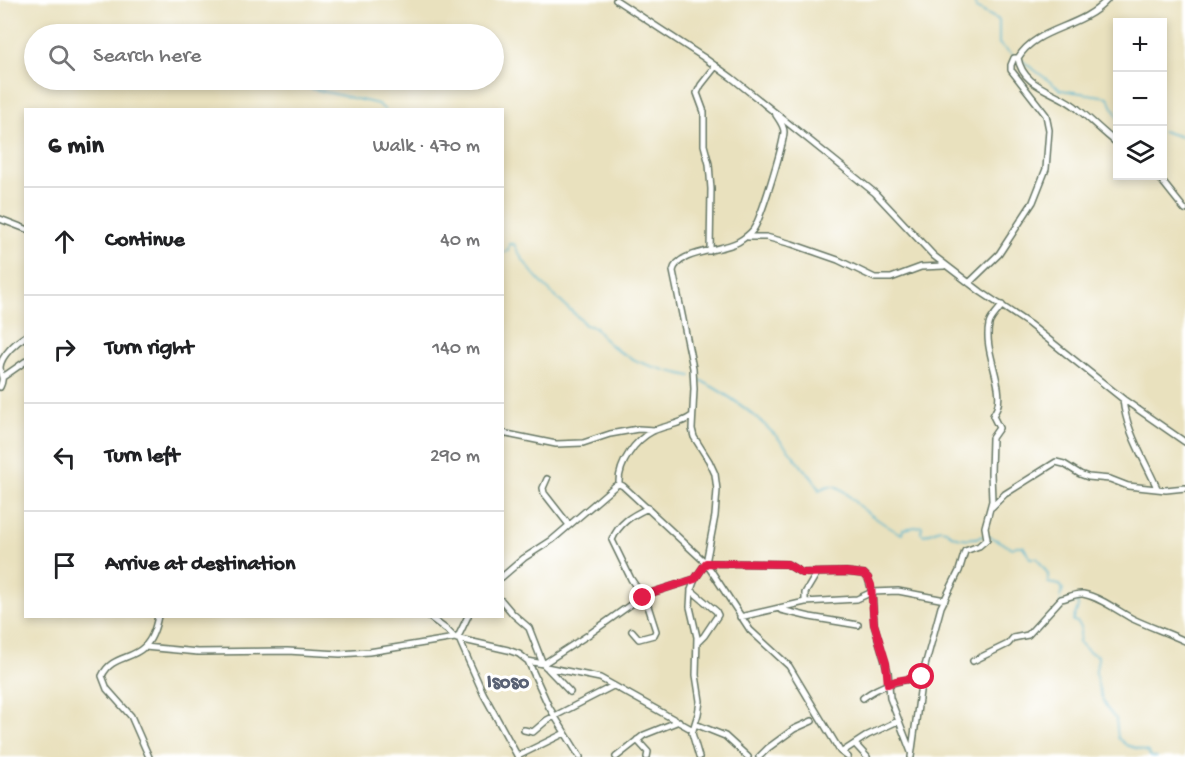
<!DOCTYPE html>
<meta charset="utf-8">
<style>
body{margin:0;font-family:"Gochi Hand",sans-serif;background:#f2f2f2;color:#202124}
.controls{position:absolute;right:18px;top:18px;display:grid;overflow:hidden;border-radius:0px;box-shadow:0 3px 9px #0003}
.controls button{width:54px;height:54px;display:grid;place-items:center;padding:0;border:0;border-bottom:2px solid #e0e0e0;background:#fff;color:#202124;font:30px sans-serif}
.stop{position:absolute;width:18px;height:18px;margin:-14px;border:4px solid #e11d48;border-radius:50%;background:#fff}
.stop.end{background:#e11d48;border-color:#fff;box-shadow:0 2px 6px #0008}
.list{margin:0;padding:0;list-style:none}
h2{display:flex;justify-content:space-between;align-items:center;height:78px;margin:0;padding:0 24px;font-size:26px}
h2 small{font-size:20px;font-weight:400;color:#757577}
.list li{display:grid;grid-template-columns:39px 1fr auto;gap:18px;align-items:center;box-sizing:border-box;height:108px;padding:0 24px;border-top:2px solid #e0e0e0}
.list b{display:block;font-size:22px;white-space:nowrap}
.list em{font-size:20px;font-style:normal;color:#757577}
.icon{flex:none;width:33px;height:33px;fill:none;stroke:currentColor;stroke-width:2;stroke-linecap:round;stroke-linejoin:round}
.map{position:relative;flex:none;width:1185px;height:757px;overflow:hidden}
.search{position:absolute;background:#fff;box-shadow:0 3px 9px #0003;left:24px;top:24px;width:480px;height:66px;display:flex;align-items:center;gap:15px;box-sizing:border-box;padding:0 21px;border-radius:33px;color:#757577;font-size:22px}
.panel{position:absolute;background:#fff;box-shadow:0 3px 9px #0003;left:24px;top:108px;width:480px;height:510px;border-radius:0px}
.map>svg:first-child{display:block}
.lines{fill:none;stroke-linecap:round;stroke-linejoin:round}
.stream{stroke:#4fb2ce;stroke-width:1.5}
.street-casing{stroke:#667664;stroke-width:8}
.street{stroke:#fff;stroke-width:5}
.route{stroke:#e11d48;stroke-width:8}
.labels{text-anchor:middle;stroke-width:6;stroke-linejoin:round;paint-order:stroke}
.quarter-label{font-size:21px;font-weight:bold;fill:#596174;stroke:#fff}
</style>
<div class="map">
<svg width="1185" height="757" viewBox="0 0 1185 757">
<rect width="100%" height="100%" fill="#fff"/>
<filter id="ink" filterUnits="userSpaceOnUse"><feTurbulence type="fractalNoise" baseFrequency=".0167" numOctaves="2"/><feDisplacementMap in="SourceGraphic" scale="12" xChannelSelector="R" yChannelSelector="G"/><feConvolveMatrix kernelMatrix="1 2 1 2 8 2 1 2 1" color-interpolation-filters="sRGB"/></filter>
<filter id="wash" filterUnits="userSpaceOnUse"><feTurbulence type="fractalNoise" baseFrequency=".008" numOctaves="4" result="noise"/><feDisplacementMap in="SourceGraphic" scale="24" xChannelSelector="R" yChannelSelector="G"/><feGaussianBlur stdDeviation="1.35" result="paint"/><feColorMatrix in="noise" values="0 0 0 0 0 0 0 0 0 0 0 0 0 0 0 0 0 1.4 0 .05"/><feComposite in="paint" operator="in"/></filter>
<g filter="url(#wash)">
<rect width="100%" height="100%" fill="#e9e1be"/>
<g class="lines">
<path class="stream" d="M974,0L976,8L999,20V44L1013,55
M1020,59L1061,90L1108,97L1118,118
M289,80L313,89L378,104L385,110
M1162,131L1185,138
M502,253L508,251L509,244H514C524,266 543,285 561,302C569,310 578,315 585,325L595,327C614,359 656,369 691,376
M696,378C738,399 775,429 803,468C809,475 817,481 819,490C825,487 831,484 837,487C845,490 852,500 859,506C865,511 896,533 902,534L903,529L922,526L921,533L924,535L940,529L946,530C953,540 973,540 983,536
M988,536C997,539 1003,545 1013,548L1016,546H1023L1030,558H1037L1048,574V583L1060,585L1063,589L1060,597
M1061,601V607L1077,601L1078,607L1073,621L1077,622L1081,627L1079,642L1089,652L1098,656C1098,663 1095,669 1096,675C1098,690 1105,710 1116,719L1118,738L1126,745L1148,752L1151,757H1157"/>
</g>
</g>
<g filter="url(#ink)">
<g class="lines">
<defs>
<path id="street" d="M616,0L703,57L732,78L875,193L934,256L981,292L1029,324L1123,399L1185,442
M1107,0C1081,29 1036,27 1018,58C1023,89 1059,91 1078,109C1091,120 1104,133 1118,144
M1158,176L1185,210
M0,219L26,229
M748,237H766L792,244L838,260L875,278H891L921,267L944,266
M710,251L711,189L709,164L704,145V112L697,93L701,85L716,66
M969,283L999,254L1033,202L1046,169L1049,130L1046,115L1011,70V65L1014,58H1018
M3,377L26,361
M0,387C5,376 0,377 0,367C1,356 16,342 26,336
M1123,399C1126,432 1144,458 1157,488
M502,433L556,444L583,443L610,434L638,429L655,430
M547,479L543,488L544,493L569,525
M619,484C618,464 635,440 653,431C666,425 680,425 692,416
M992,507L1005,494L1056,462L1064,464L1080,474L1088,477L1110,479L1128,486L1166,490L1185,488
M706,563L787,564L802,573L846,572L864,574L868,578L872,592L874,624L888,672L890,698L911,752
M502,577L524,558L552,540L615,486L619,484L623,486L706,563L750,630L789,666L840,751L848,757
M695,579L691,590L690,607L697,637L696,675L700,701L698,714L692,733L699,757
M691,590L716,611L718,615L704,636L697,643
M502,601L513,614L529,628L543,664L588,635L633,603L651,593L695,579L706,563L715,516L717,490L715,474L709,461L694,437L692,429L694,389L693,368L673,271C677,251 722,251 738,242C743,239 749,235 753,230C761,219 783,146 784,132C784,126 780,121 776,115
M805,602V593L817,573
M781,610L810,617L858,625
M428,616L447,630L455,638L508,650L519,654L528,661L543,664L546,667L600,678L693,730
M740,617L805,602L857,599L872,592L898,591L945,600
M632,631L639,639L654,635L656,631L647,603L631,579L612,540C619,523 631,516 648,508
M457,639L468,616
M459,639L483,693L518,757
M145,647L198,652L287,651L340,654L369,652L455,638
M528,661L549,707L580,757
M973,661L1008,644L1013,638L1028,635L1061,599C1068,598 1075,593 1083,594C1100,597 1118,611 1133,619C1150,627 1168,633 1185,641
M548,669L570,692
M863,698C881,684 900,680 922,677
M695,724L725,736L748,757
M524,730L533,732L547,720L613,686
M637,740L648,752L647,757
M855,744L867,757
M842,752L868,735L898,721
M518,756L565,733
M149,757L131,716L107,689L102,676C111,656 131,660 144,647C152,640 156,626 158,616
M616,757L644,735L679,721
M759,757L768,748L794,729L812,721
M911,757L922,677L941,607L959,571L965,551L979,546L987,539L985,527L992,501L991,473L992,438L999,428L993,416C994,413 996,411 997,408C1005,386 983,351 989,325C990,318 998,312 1002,305"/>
</defs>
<use href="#street" class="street-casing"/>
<use href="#street" class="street"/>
</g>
</g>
<g class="lines" filter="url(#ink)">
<path class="route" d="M643,598L651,593L695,579L706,563L787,564L802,573L846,572L864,574L868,578L871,585L874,624L886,663L888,684L896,681L922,677"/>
</g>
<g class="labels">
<g class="quarter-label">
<text x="508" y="687">Isoso</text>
</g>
</g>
</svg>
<div class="controls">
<button>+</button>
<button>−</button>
<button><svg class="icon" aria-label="layers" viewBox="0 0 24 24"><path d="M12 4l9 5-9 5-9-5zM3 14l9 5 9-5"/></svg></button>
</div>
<div class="stop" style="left:922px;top:677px"></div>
<div class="stop end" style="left:643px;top:598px"></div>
<div class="search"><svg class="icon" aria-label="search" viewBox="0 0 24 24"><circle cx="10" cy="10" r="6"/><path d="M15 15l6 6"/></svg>Search here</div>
<section class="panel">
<h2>6 min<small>Walk · 470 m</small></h2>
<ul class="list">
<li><svg class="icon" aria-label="ahead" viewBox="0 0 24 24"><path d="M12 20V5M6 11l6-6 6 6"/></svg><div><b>Continue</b></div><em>40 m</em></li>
<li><svg class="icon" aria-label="right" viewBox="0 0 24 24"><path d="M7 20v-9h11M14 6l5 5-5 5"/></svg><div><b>Turn right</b></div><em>140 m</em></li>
<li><svg class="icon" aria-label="left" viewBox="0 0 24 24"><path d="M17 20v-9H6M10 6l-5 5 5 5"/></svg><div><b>Turn left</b></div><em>290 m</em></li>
<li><svg class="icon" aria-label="arrive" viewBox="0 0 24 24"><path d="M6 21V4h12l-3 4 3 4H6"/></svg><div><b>Arrive at destination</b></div></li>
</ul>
</section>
</div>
